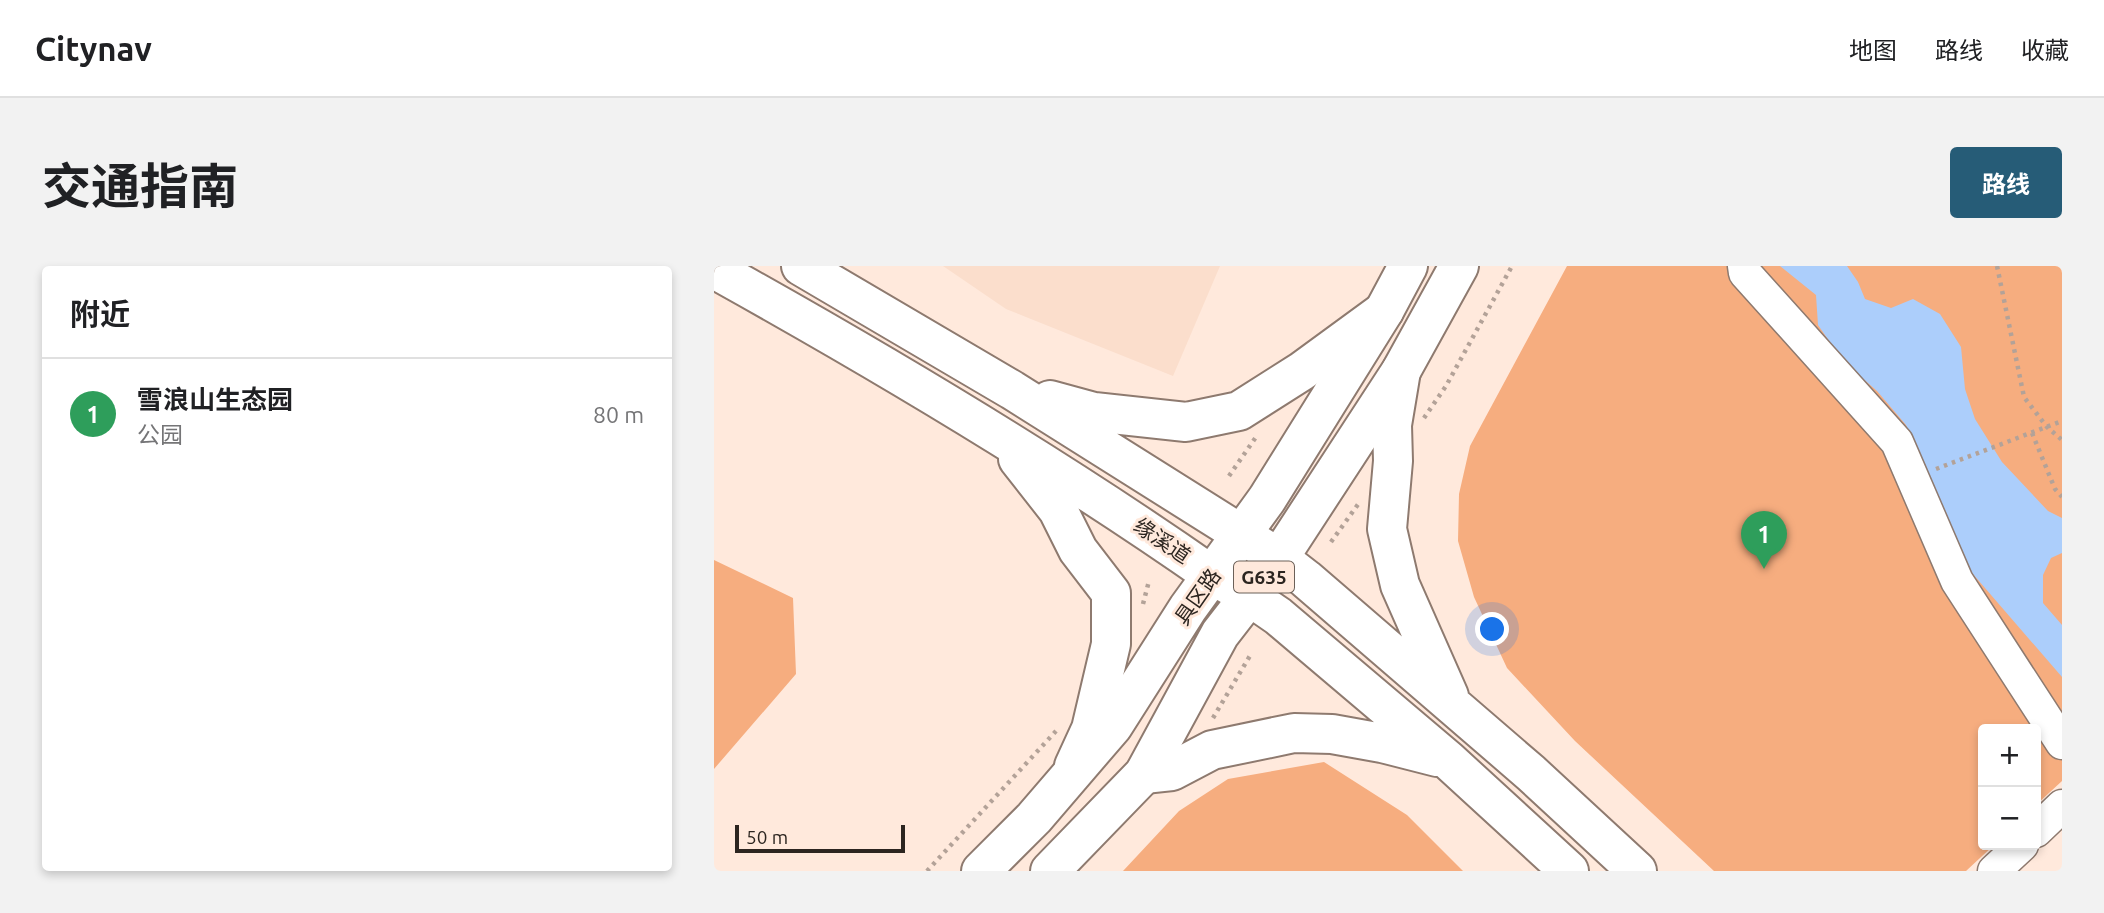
<!DOCTYPE html>
<html lang="zh">
<meta charset="utf-8">
<style>
body{margin:0;font-family:Ubuntu,"Noto Sans SC",sans-serif;background:#f2f2f2;color:#202124}
.controls{position:absolute;right:21px;bottom:21px;display:grid;overflow:hidden;border-radius:7px;box-shadow:0 4px 10px #0003}
.controls button{width:63px;height:63px;display:grid;place-items:center;padding:0;border:0;border-bottom:2px solid #e0e0e0;background:#fff;color:#202124;font:35px sans-serif}
.scale{position:absolute;left:21px;bottom:18px;width:170px;box-sizing:border-box;padding-left:7px;border:4px solid #2c2520;border-top:0;font-size:19px;line-height:24px;white-space:nowrap;color:#2c2520;-webkit-text-stroke:5px #ffe9dc;paint-order:stroke}
.you{position:absolute;left:779px;top:364px;width:24px;height:24px;margin:-18px;border:5px solid #fff;border-radius:50%;background:#1a73e8;box-shadow:0 0 0 10px #1a73e833}
.badge{display:grid;place-items:center;width:46px;height:46px;border-radius:50%;background:#265c77;color:#fff;font-size:23px;font-weight:700}
.pin{position:absolute;translate:-50% -58px;filter:drop-shadow(0 2px 4px #0008)}
.pin::after{content:'';position:absolute;top:37px;width:24px;height:21px;background:inherit;clip-path:polygon(0 0,100% 0,50% 100%)}
.list{margin:0;padding:0;list-style:none}
h2{display:flex;justify-content:space-between;align-items:center;height:91px;margin:0;padding:0 28px;font-size:30px}
h2 small{font-size:23px;font-weight:400;color:#757577}
.list li{display:grid;grid-template-columns:46px 1fr auto;gap:21px;align-items:center;box-sizing:border-box;height:112px;padding:0 28px;border-top:2px solid #e0e0e0}
.list b{display:block;font-size:26px;white-space:nowrap}
.list p{margin:0;font-size:23px;white-space:nowrap;color:#757577}
.list em{font-size:23px;font-style:normal;color:#757577}
.map{position:relative;flex:none;width:1348px;height:605px;overflow:hidden;border-radius:7px}
header{display:flex;align-items:center;gap:42px;box-sizing:border-box;height:98px;padding:0 35px;background:#fff;border-bottom:2px solid #e0e0e0}
header strong{font-size:33px}
nav{display:flex;gap:38px;margin-inline-start:auto;font-size:24px}
.intro{display:flex;align-items:center;justify-content:space-between;box-sizing:border-box;height:168px;padding:0 42px}
h1{margin:0;font-size:49px}
.button{padding:18px 32px;border-radius:7px;background:#265c77;color:#fff;font-size:24px;font-weight:700}
main{display:flex;gap:42px;padding:0 42px}
aside{flex:1;background:#fff;border-radius:7px;box-shadow:0 4px 10px #0003}
.map>svg:first-child{display:block}
.built{fill:#fbdecc}
.green{fill:#f6ad7f}
.water{fill:#accefb}
.lines{fill:none;stroke-linecap:round;stroke-linejoin:round}
.minor-casing{stroke:#8e7a6f;stroke-width:35}
.major-casing{stroke:#8e7a6f;stroke-width:42}
.highway-casing{stroke:#8e7a6f;stroke-width:42}
.path{stroke:#b3a298;stroke-width:4.5;stroke-dasharray:3.5 5;stroke-linecap:butt}
.minor{stroke:#fff;stroke-width:32}
.major{stroke:#fff;stroke-width:38}
.highway{stroke:#fff;stroke-width:38}
.labels{text-anchor:middle;stroke-width:6;stroke-linejoin:round;paint-order:stroke}
.shield{fill:#ffe9dc;stroke:#6b6058;stroke-width:2}
.shield-label{font-size:19px;font-weight:bold;fill:#2c2520}
.street-label{font-size:21px;fill:#2c2520;stroke:#ffe9dc}
</style>
<header>
<strong>Citynav</strong>
<nav><a>地图</a><a>路线</a><a>收藏</a></nav>
</header>
<div class="intro"><h1>交通指南</h1><a class="button">路线</a></div>
<main>
<aside>
<h2>附近<small></small></h2>
<ul class="list">
<li><span class="badge" style="background:#2e9e5b">1</span><div><b>雪浪山生态园</b><p>公园</p></div><em>80 m</em></li>
</ul>
</aside>
<div class="map">
<svg width="1348" height="605" viewBox="0 0 1348 605">
<rect width="100%" height="100%" fill="#ffe9dc"/>
<path class="built" d="M229,0H506L459,110L292,43Z"/>
<path class="green" d="M853,0H1348V515L1322,539V463H1269V579H1280L1252,605H1000L861,475L793,402L760,331L744,275L745,228L756,180Z
M0,294L79,332L82,408L0,503Z
M610,496L693,549L749,605H409L465,545L514,513Z"/>
<path class="water" d="M1066,0H1133L1144,16L1151,33L1177,42L1199,33L1226,48L1247,81L1251,123L1261,153L1288,196L1334,245L1348,252V287L1337,292L1329,309V337L1348,359V411L1252,300L1192,159L1163,125L1129,95L1104,59L1102,29Z"/>
<g class="lines">
<defs>
<path id="minor" d="M1030,0L1031,7L1183,176L1243,315L1348,477
M1322,565L1348,540
M1280,605L1308,579"/>
<path id="major" d="M87,0L298,124L565,292L592,313L817,507L923,605
M0,3C171,98 339,198 499,310L535,330L564,350L734,494L855,605
M687,105L678,159L679,195L673,263L686,319L735,430
M336,134L380,146L472,156L525,145L588,105L670,45
M304,193L344,244L364,284L397,327V378L377,463L360,500
M430,508L458,505L498,484L580,467L618,468L668,477L723,491"/>
<path id="highway" d="M267,605L320,552L399,460L474,342L553,233L670,45L694,0
M336,605L430,508L506,368L565,292L687,105L745,0"/>
</defs>
<use href="#minor" class="minor-casing"/>
<use href="#major" class="major-casing"/>
<use href="#highway" class="highway-casing"/>
<path class="path" d="M1283,0L1310,131L1333,161L1348,174
M710,152L732,120L798,0
M1318,167L1341,223L1348,231
M1222,203L1348,155
M515,210L542,171
M617,276L645,237
M429,338L435,315
M499,452L537,388
M213,605L342,465"/>
<use href="#minor" class="minor"/>
<use href="#major" class="major"/>
<use href="#highway" class="highway"/>
</g>
<g class="labels">
<rect class="shield" x="520" y="295.5" width="60" height="31" rx="5"/>
<g class="shield-label">
<text x="550" y="318">G635</text>
</g>
<g class="street-label">
<text transform="translate(448 275) rotate(34)" y="7">缘溪道</text>
<text transform="translate(484 331) rotate(-55)" y="7">具区路</text>
</g>
</g>
</svg>
<div class="controls">
<button>+</button>
<button>−</button>
</div>
<div class="scale">50 m</div>
<div class="you"></div>
<div class="pin badge" style="left:1050px;top:303px;background:#2e9e5b">1</div>
</div>
</main>
